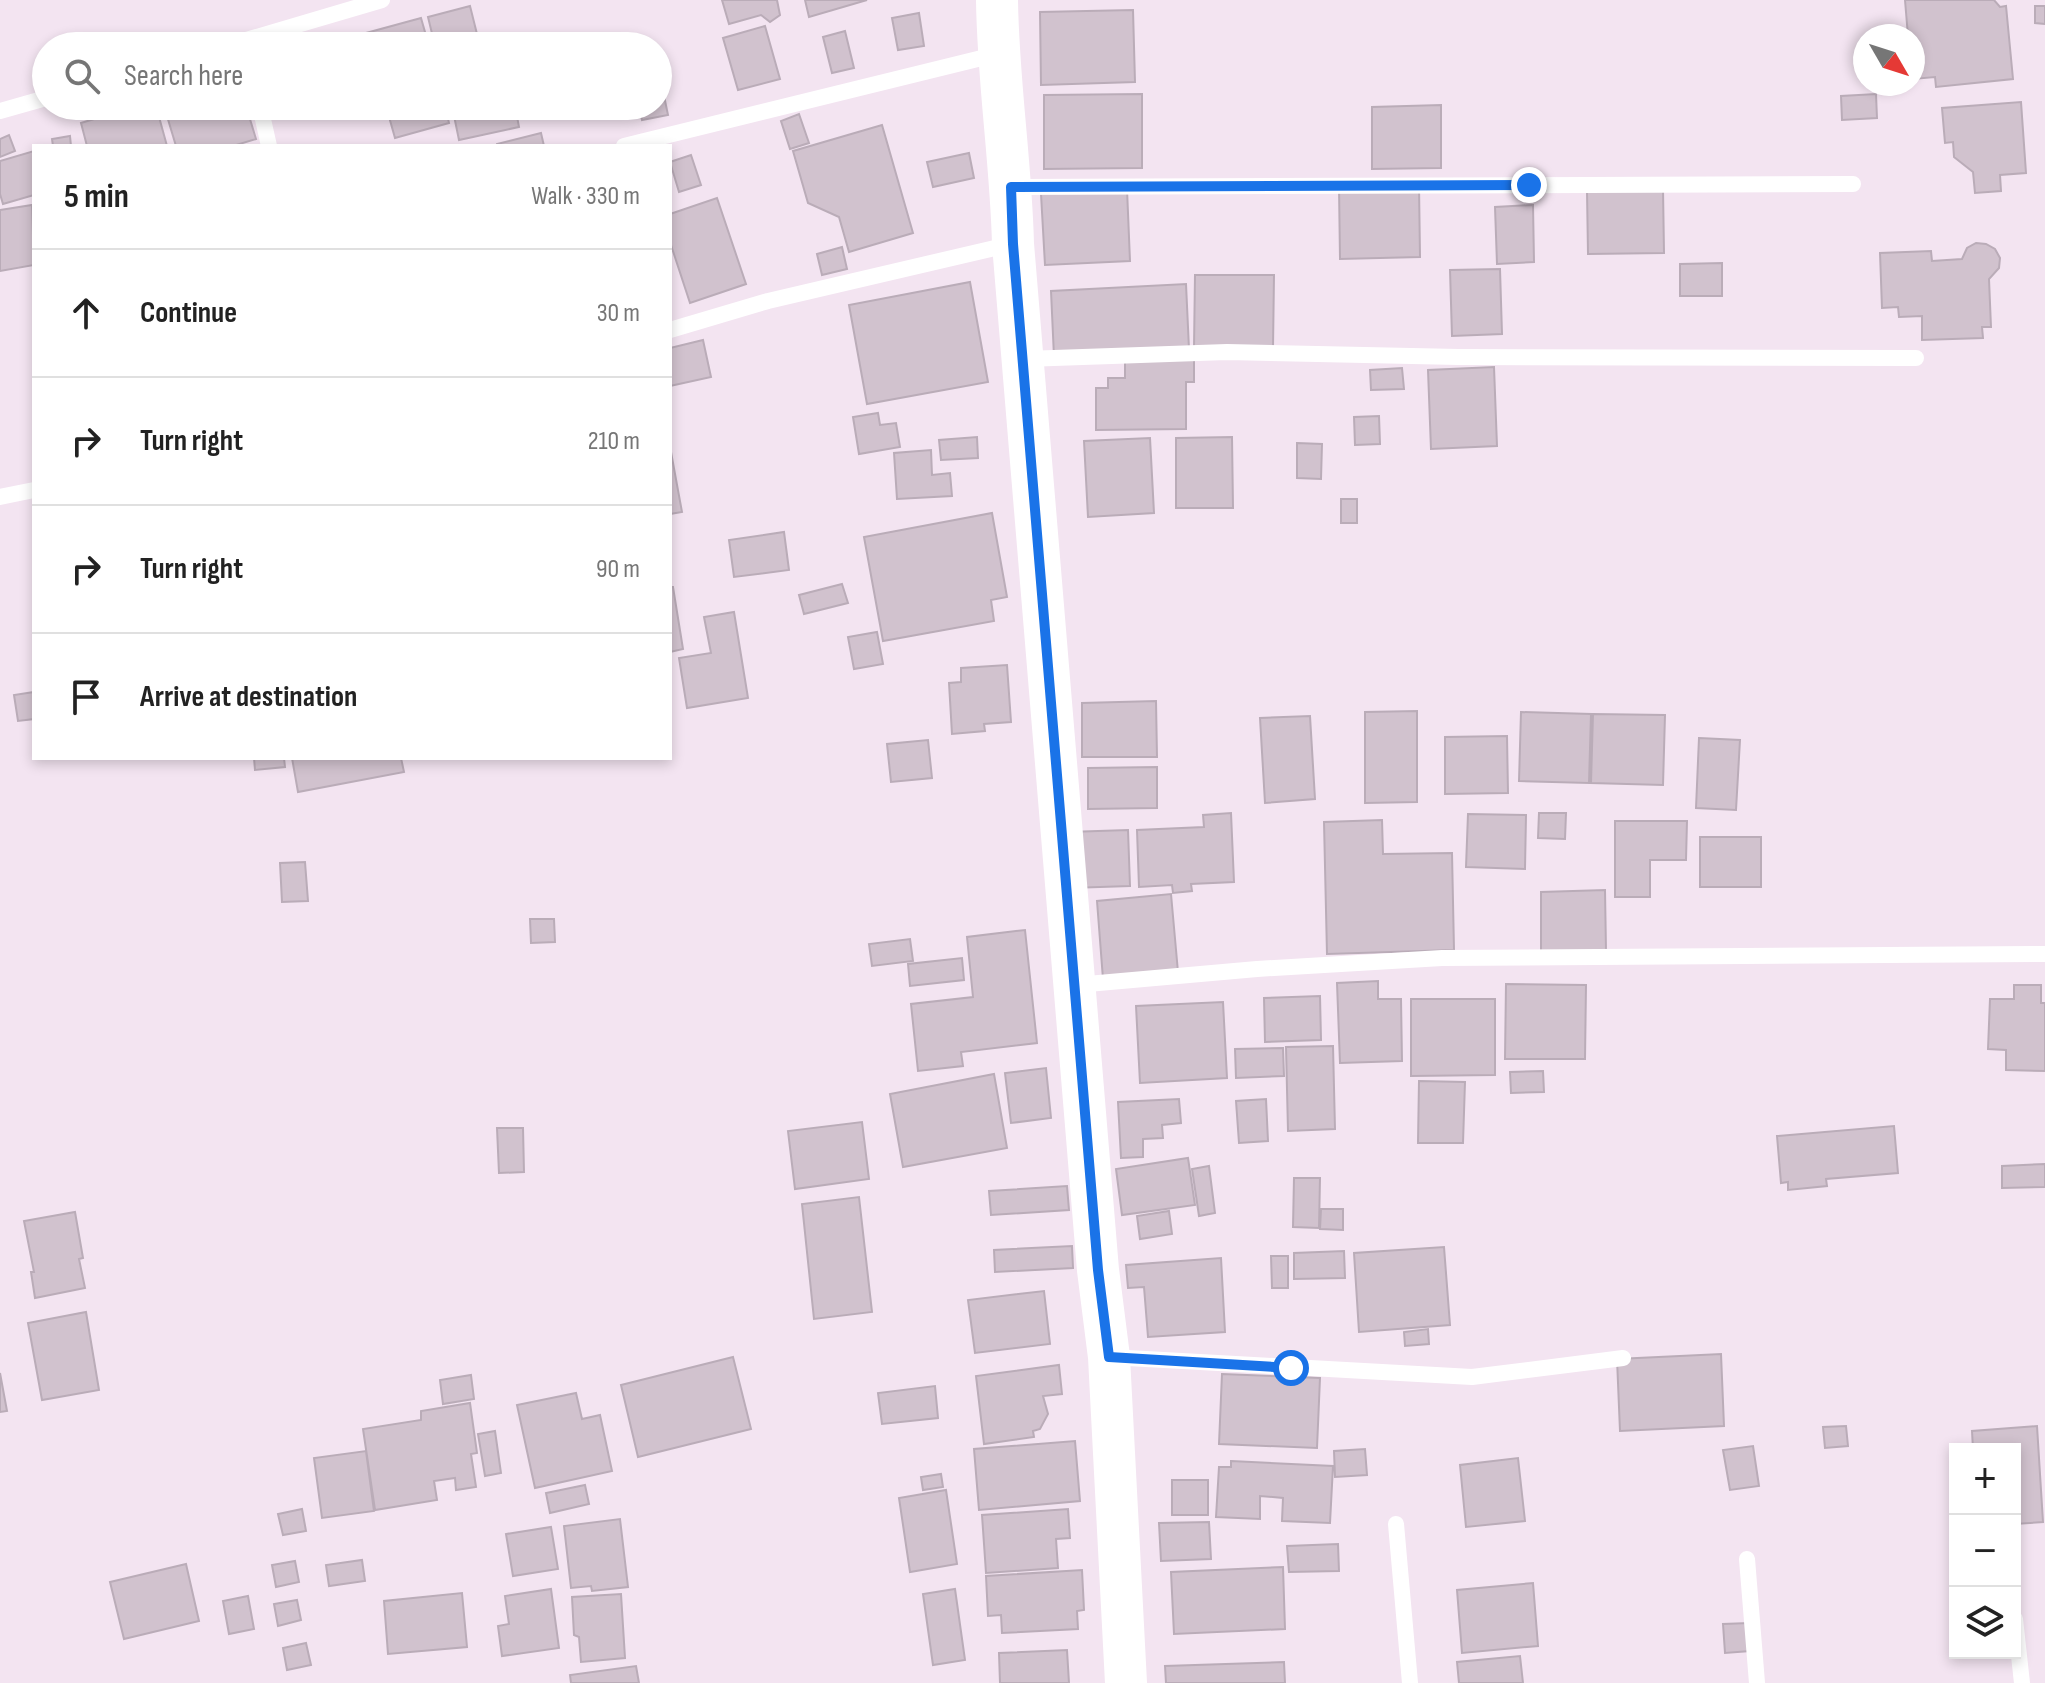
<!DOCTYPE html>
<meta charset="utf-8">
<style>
body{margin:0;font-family:"Sofia Sans Condensed",sans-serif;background:#f2f2f2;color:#222}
.controls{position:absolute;right:24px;bottom:24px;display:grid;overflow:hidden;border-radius:0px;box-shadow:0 4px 12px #0003}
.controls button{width:72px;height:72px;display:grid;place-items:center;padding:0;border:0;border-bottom:2px solid #e0e0e0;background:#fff;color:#222;font:40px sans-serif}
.compass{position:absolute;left:1853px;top:24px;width:72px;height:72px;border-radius:50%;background:#fff;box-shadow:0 4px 12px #0003;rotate:129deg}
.stop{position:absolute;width:24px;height:24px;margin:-18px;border:6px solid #1a73e8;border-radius:50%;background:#fff}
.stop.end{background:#1a73e8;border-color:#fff;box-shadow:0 2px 8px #0008}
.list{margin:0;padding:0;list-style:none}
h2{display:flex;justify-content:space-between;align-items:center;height:104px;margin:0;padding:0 32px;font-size:34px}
h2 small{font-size:26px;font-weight:400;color:#767676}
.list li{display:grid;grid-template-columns:52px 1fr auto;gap:24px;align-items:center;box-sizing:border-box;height:128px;padding:0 32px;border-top:2px solid #e0e0e0}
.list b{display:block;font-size:30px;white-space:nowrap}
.list em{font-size:26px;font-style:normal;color:#767676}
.icon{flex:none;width:44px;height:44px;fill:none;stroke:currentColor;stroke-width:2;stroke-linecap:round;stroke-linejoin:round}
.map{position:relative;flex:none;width:2045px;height:1683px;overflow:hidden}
.search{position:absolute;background:#fff;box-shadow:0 4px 12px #0003;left:32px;top:32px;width:640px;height:88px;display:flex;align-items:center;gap:20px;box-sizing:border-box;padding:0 28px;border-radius:44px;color:#767676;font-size:30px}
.panel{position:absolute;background:#fff;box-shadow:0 4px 12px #0003;left:32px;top:144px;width:640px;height:616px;border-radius:0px}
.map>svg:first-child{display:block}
.building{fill:#d1c2ce;stroke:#baacb8;stroke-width:2}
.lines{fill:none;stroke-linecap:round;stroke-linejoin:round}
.lane{stroke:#fff;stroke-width:16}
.secondary{stroke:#fff;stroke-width:42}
.route{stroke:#1a73e8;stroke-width:10}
</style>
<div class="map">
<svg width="2045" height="1683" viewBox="0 0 2045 1683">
<rect width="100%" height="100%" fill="#f3e4f1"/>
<path class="building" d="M722,0H777L780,15L770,22L761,15L729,24Z
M805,0H867L809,17Z
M1905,0H1994L2000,7L2006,6L2013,79L1936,87L1935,77L1913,79V36H1908Z
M470,6L480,46H435L428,17Z
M2035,6H2045V24L2035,23Z
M1133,10L1135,82L1041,85L1040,12Z
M919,13L924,46L898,50L892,18Z
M421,18L429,46H370L366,33Z
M765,26L780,79L738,90L723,38Z
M845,31L854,68L832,73L823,37Z
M295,35L299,46H262Z
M658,67L668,115L642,120L639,106H658Z
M1142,94V168L1044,169V95Z
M1876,94L1877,118L1842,120L1841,96Z
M2021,102L2026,173L2000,175L2001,191L1975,193L1973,172L1954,157L1953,142L1945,143L1942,108Z
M1441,105V168L1372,169V107Z
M137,106H156L167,146H87L81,123Z
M164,106H246L256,139L233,146H176Z
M386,106H445L449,123L395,138Z
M452,106H515L519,127L459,140Z
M799,114L809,143L790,149L781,121Z
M882,125L913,233L849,252L839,217L808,203L793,151Z
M541,133L544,146H497V144Z
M9,135L15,151L0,157V139Z
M70,136L71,146H53L52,139Z
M34,151V195L3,204L0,194V161Z
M969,153L974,178L933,187L927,162Z
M691,155L701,185L679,192L670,162Z
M1419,185L1420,257L1340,259L1339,186Z
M1127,189L1130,261L1045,265L1041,194Z
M1663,189L1664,253L1588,254L1587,191Z
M717,198L746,284L690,303L670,242V214Z
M32,205L34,265L0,271V210Z
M1533,205L1534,262L1497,264L1495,207Z
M1976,243L1986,244L1995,249L2000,258L1999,268L1989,279L1991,327H1982L1983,338L1922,340V316L1899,317L1898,307L1882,308L1880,253L1931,251L1932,261L1962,259L1967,248Z
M842,247L847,269L822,275L817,254Z
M1722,263V296H1680V264Z
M1500,269L1502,334L1452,336L1450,270Z
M1195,275H1274L1273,348H1194Z
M970,282L988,382L867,404L849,305Z
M1186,284L1189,349L1054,357L1051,291Z
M703,340L711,377L670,386V348Z
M1125,359H1194V382H1186V429L1096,430V388H1108V378H1125Z
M1494,367L1497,446L1431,449L1428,370Z
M1402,368L1404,389L1371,390L1370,370Z
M878,413L880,425L896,423L900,447L859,454L853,417Z
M1379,416L1380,444L1355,445L1354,417Z
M977,437L978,458L941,460L939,440Z
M1232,437L1233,508H1176V438Z
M1150,438L1154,513L1088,517L1084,441Z
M1297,443L1322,444L1321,479L1297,478Z
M931,450L932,475L950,473L952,496L897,499L894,453Z
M671,452L682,512L670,514V452Z
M1341,499H1357V523H1341Z
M992,513L1007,597L991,600L994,621L883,641L864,537Z
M784,532L789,570L734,577L729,540Z
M842,584L848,603L804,614L799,595Z
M670,587H673L683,649L670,652Z
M734,612L748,698L687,708L679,658L711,653L704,617Z
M877,632L883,664L854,669L848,637Z
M1007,665L1011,722L984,724L985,731L952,734L949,683L961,682V668Z
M34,692V719L18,721L14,695Z
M1156,701L1157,757H1082V703Z
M1417,711V802L1365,803V712Z
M1521,712L1591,714L1589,783L1519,781Z
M1593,714L1665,715L1663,785L1591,783Z
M1310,716L1315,799L1265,803L1260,718Z
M1507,736L1508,793L1445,794V737Z
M1699,738L1740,740L1736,810L1696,808Z
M928,740L932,778L891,782L887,744Z
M254,758H284L285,767L255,770Z
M292,758H401L404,772L298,792Z
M1157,767V808L1088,809V768Z
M1231,813L1234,882L1191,884L1192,891L1173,893L1172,885L1139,887L1137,830L1204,827L1203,815Z
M1539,813H1566L1565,839L1538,838Z
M1468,814L1526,815L1525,869L1466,867Z
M1382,820L1383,854L1452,853L1454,950L1327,954L1324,822Z
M1615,821H1687L1686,860H1650V897H1615Z
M1128,830L1130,886L1070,888L1068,832Z
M1700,837H1761V887H1700Z
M305,862L308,901L282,902L280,863Z
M1605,890L1606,951L1541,952V892Z
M1171,894L1178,972L1103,979L1097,901Z
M530,919H554L555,942L531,943Z
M1025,930L1037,1043L961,1052L963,1066L918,1071L911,1004L973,997L967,937Z
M910,939L913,961L872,966L869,944Z
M962,958L964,980L910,986L908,964Z
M1378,981V999H1401L1402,1061L1340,1063L1337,983Z
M1506,984L1586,985L1585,1059H1505Z
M2014,985H2041V1003H2045V1071L2006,1070V1050L1988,1049L1990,999H2014Z
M1320,996L1321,1040L1265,1042L1264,998Z
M1411,999H1495V1075L1411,1076Z
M1223,1002L1227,1078L1140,1083L1136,1006Z
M1333,1046L1335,1129L1288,1131L1286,1047Z
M1283,1048L1284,1076L1236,1078L1235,1049Z
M1046,1068L1051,1118L1011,1123L1005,1073Z
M1543,1071L1544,1092L1511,1093L1510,1072Z
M994,1074L1007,1148L903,1167L890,1094Z
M1419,1081L1465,1082L1463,1143H1418Z
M1179,1099L1181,1123L1162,1125L1163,1138L1143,1139V1157L1121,1158L1118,1102Z
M1266,1099L1268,1141L1239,1143L1236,1101Z
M862,1122L869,1179L795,1189L788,1131Z
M1894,1126L1898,1173L1826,1179L1827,1186L1788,1190V1182L1781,1183L1777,1136Z
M497,1128H523L524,1172L499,1173Z
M1188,1158L1195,1205L1122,1215L1116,1169Z
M2045,1164V1187L2002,1188V1166Z
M1209,1166L1215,1213L1199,1216L1192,1169Z
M1294,1178H1320L1319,1228L1293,1227Z
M1067,1186L1069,1210L991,1215L989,1191Z
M859,1197L872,1312L814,1319L802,1204Z
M1321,1209H1343V1230L1320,1229Z
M1169,1211L1172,1234L1140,1239L1137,1216Z
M75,1212L83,1258L79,1259L85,1288L35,1298L31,1272H34L24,1221Z
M1072,1246L1073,1268L995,1272L994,1250Z
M1444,1247L1450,1325L1359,1332L1354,1253Z
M1344,1251L1345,1278L1294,1279V1253Z
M1271,1256H1288V1288H1272Z
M1221,1258L1225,1332L1148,1337L1144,1287L1128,1288L1126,1265Z
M1044,1291L1050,1344L975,1353L968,1300Z
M86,1312L99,1390L42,1400L28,1323Z
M1428,1329L1429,1344L1405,1346L1404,1332Z
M1721,1354L1724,1426L1620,1431L1617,1359Z
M733,1357L751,1429L638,1457L621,1385Z
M1059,1365L1062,1394L1043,1396L1048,1414L1040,1429L1033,1431L1034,1437L984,1444L976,1376Z
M0,1373L7,1411L0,1412Z
M1222,1374L1320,1378L1317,1448L1219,1444Z
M471,1375L474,1399L443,1404L440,1380Z
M935,1386L938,1418L882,1424L878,1393Z
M576,1393L582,1419L600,1415L612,1471L535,1488L517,1405Z
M470,1403L477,1453L471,1454L476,1487L456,1490L455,1478L434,1481L437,1500L375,1510L363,1429L421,1420V1411Z
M1846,1426L1848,1446L1825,1448L1823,1427Z
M2037,1426L2043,1522L2015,1524V1449H1973L1972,1431Z
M495,1431L501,1473L485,1476L478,1434Z
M1075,1441L1080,1501L979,1510L974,1449Z
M1753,1446L1759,1486L1730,1490L1723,1450Z
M1365,1449L1367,1475L1335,1477L1334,1451Z
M366,1451L374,1511L322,1518L314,1458Z
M1518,1458L1525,1521L1466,1527L1460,1465Z
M1231,1461L1333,1466L1330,1523L1282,1521L1283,1498L1260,1496V1519L1216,1517L1219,1467H1231Z
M941,1474L943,1487L923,1490L921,1477Z
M1172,1480H1208V1515H1172Z
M585,1485L589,1504L550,1513L546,1493Z
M946,1490L957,1564L910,1572L899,1498Z
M302,1509L306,1531L283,1535L278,1514Z
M1068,1509L1070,1538L1056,1539L1058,1568L986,1573L982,1515Z
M620,1519L628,1587L592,1591L591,1586L571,1588L564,1526Z
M1209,1522L1211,1559L1161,1561L1159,1523Z
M551,1527L558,1569L513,1576L506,1534Z
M1338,1544L1339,1571L1289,1572L1287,1546Z
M362,1560L365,1581L329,1586L326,1565Z
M295,1561L299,1582L276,1587L272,1565Z
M186,1564L199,1621L124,1639L110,1582Z
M1283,1567L1285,1629L1174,1634L1171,1572Z
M1082,1570L1084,1610L1077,1611L1078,1629L1002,1633L1001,1615L988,1616L986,1576Z
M1533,1583L1538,1646L1462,1653L1457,1590Z
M551,1589L559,1648L502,1656L498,1626L509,1624L505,1596Z
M955,1589L965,1660L933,1665L923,1594Z
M462,1593L467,1647L388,1654L384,1601Z
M621,1594L625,1658L581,1662L579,1637L574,1635L572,1597Z
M248,1596L254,1629L229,1634L223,1601Z
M297,1600L301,1620L278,1626L274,1604Z
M1749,1623L1750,1651L1725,1653L1723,1624Z
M306,1643L311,1665L287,1670L283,1648Z
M1067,1650L1069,1683H1000L999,1653Z
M1520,1656L1523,1683H1459L1457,1662Z
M1284,1662L1285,1683H1166L1165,1666Z
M636,1666L639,1683H571L570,1675Z"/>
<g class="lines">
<path class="lane" d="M226,46L382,0
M260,106L269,146
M0,111L46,98
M624,146L998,54
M1011,187L1853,184
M670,330L768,301L1012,244
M1025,359L1227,352L1459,357L1916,358
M0,497L34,490
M1076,985L1257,969L1442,958L2045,954
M1110,1357L1472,1377L1623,1358
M1396,1524L1410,1683
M1747,1559L1757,1683
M2015,1619L2022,1683"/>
<path class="secondary" d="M997,0C998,82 1011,162 1013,244L1098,1270L1109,1357L1126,1683"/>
</g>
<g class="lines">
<path class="route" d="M1291,1368L1109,1357L1098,1270L1013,244L1011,187L1529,185"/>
</g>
</svg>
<div class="controls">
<button>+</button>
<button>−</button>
<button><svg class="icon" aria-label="layers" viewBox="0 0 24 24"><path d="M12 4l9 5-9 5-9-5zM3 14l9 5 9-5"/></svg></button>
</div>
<svg class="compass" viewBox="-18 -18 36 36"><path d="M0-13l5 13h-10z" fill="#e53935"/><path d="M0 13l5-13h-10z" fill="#767676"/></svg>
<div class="stop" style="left:1291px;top:1368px"></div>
<div class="stop end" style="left:1529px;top:185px"></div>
<div class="search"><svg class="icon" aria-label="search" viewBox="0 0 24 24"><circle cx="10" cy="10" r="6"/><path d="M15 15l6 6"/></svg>Search here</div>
<section class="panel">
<h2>5 min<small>Walk · 330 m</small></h2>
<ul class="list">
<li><svg class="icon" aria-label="ahead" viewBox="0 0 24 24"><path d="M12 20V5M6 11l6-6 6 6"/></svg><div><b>Continue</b></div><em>30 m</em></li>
<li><svg class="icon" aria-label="right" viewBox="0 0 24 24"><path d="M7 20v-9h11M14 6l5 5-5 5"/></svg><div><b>Turn right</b></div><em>210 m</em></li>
<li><svg class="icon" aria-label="right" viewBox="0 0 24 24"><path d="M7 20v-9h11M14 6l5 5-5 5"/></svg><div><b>Turn right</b></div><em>90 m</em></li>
<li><svg class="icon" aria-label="arrive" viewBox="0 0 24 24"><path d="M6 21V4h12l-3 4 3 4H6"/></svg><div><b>Arrive at destination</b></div></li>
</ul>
</section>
</div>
